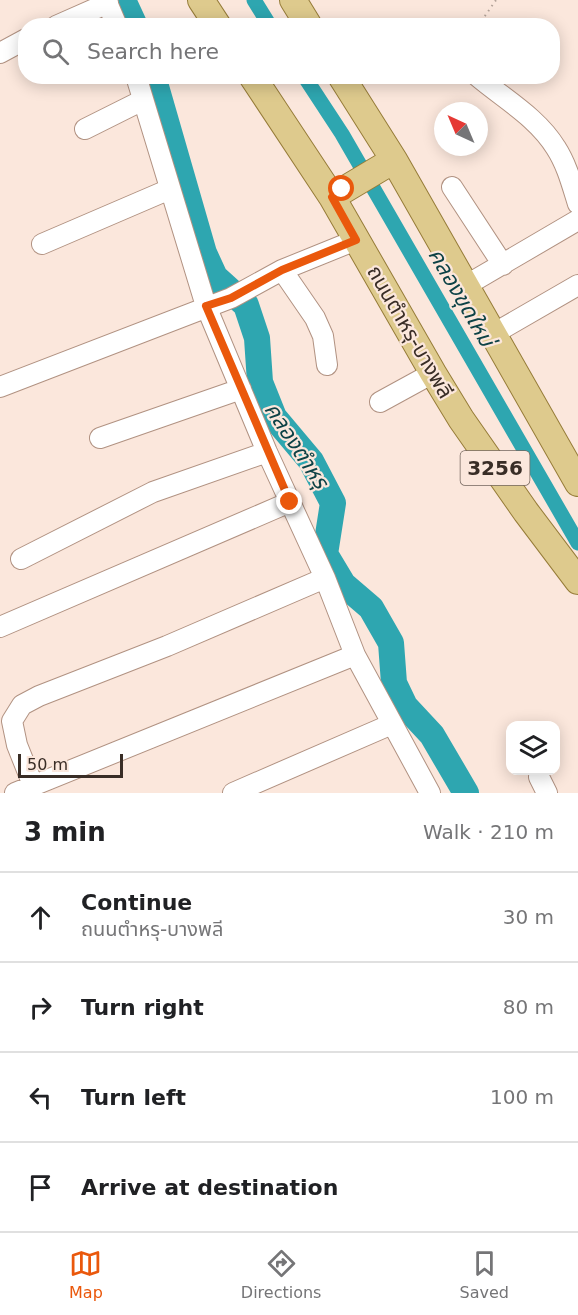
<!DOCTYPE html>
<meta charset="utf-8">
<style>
body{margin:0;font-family:"DejaVu Sans","Noto Sans Thai",sans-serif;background:#f6f6f6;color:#202124}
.controls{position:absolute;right:18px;bottom:18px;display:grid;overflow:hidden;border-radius:12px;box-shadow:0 3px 15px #0003}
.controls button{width:54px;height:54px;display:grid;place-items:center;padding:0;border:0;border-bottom:2px solid #e0e0e0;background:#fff;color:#202124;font:30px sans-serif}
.compass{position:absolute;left:434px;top:102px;width:54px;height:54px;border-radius:50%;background:#fff;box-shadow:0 3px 15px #0003;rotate:316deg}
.scale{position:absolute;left:18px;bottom:15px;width:105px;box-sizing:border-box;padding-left:6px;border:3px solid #392d26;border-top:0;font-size:16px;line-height:21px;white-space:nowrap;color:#392d26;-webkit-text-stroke:4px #fbe7dc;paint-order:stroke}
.stop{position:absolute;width:18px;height:18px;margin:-14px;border:4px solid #ea580c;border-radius:50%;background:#fff}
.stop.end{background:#ea580c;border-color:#fff;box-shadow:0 2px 6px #0008}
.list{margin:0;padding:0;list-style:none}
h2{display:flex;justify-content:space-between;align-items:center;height:78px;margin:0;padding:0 24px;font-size:26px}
h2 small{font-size:20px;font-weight:400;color:#757577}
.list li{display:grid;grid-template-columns:39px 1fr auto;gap:18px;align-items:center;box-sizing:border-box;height:90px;padding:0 24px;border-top:2px solid #e0e0e0}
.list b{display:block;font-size:22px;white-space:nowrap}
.list p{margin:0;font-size:20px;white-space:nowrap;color:#757577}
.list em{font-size:20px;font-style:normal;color:#757577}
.icon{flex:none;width:33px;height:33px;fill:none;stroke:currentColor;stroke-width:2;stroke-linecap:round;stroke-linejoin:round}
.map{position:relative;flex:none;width:578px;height:793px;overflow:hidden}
.search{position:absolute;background:#fff;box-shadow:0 3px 15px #0003;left:18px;right:18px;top:18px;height:66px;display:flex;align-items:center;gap:15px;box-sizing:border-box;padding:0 21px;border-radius:24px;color:#757577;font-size:22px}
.sheet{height:438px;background:#fff}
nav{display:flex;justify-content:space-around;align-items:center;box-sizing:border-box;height:84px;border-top:2px solid #e0e0e0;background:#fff;font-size:16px;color:#757577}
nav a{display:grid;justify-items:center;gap:3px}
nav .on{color:#ea580c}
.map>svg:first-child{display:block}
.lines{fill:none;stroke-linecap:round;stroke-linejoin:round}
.canal{stroke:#2ea6b0;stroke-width:15}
.river{stroke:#2ea6b0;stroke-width:26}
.minor-casing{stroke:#b19282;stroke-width:22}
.major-casing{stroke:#967c38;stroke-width:28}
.path{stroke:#b2a197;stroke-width:2;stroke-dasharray:1.5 4.5;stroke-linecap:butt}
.minor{stroke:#fff;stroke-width:20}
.major{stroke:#deca8d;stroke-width:26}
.route{stroke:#ea580c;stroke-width:8}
.labels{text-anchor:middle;stroke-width:4.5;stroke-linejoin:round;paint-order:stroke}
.shield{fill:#fbe7dc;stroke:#73655d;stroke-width:1.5}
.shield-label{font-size:20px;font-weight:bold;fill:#392d26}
.street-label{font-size:21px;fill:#392d26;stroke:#fbe7dc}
.water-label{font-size:22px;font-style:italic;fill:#0d4246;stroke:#fbe7dc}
</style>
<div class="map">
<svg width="578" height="793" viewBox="0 0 578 793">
<rect width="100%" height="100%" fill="#fbe7dc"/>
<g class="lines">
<path class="canal" d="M254,0L270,26
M304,76L342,134L578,543"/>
<path class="river" d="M123,0L135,26
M153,76L204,253L215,277L246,305L257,338L260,382L274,417L311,461L333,503L325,554L343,584L371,608L391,643L394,683L405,706L432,735L466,793"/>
<defs>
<path id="minor" d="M106,0L117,26
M56,26L108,3
M0,53L26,39
M136,76L206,306L267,452L325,578L355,655L430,793
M477,76C504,99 537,117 556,148C567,165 572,185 578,204
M85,129L143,100
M452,187L503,265
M42,244L170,189
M282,270L315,318L323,336L327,365
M465,286L578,220
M493,334L578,285
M0,387L231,298L282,270L356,240
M380,402L433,373
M100,438L241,389
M21,559L153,492L267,452
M0,627L290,502
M539,777L547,793
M33,785L17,745L12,721L22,705L39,696L167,646L325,578
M15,793L355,655
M233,793L392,724"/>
<path id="major" d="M201,0L218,26
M293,0L309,26
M252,76L332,197L433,373L461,419L526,512L578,581
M341,76L394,160L578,483
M332,197L394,160"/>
</defs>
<use href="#minor" class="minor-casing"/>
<use href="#major" class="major-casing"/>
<path class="path" d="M478,26L496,0"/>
<use href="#minor" class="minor"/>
<use href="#major" class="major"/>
</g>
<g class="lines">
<path class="route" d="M290,502L206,306L231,298L282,270L356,240L332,197L342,189"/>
</g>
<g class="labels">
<rect class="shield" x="460.5" y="451" width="69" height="34" rx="4.5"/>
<g class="shield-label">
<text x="495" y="475">3256</text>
</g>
<g class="street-label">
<text transform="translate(410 332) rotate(60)" y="7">ถนนตำหรุ-บางพลี</text>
</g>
<g class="water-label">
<text transform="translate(462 297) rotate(60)" y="8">คลองขุดใหม่</text>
<text transform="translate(297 445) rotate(57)" y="8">คลองตำหรุ</text>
</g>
</g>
</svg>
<div class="controls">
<button><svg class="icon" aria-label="layers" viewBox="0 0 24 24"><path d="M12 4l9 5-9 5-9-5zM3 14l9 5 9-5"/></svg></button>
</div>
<svg class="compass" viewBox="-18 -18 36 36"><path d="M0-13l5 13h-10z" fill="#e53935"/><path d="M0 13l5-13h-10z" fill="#757577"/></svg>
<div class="scale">50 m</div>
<div class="stop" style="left:342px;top:189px"></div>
<div class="stop end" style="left:290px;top:502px"></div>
<div class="search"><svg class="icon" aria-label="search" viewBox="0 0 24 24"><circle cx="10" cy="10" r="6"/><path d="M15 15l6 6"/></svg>Search here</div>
</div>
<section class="sheet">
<h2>3 min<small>Walk · 210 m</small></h2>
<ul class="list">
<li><svg class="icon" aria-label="ahead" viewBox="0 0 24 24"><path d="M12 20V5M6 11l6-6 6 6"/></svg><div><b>Continue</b><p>ถนนตำหรุ-บางพลี</p></div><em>30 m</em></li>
<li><svg class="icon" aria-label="right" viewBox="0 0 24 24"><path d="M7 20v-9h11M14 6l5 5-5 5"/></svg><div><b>Turn right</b></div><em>80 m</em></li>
<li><svg class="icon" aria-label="left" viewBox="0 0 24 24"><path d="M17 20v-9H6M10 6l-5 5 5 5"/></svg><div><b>Turn left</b></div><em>100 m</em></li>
<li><svg class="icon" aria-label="arrive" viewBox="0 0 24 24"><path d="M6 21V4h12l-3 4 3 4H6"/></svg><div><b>Arrive at destination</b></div></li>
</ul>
</section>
<nav>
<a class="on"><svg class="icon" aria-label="map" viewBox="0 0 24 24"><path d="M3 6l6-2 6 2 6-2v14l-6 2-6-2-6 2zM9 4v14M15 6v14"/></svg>Map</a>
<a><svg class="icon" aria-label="directions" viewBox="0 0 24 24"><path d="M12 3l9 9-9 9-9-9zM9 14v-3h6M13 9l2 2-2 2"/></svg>Directions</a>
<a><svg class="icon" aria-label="saved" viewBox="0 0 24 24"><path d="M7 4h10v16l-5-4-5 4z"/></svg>Saved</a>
</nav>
